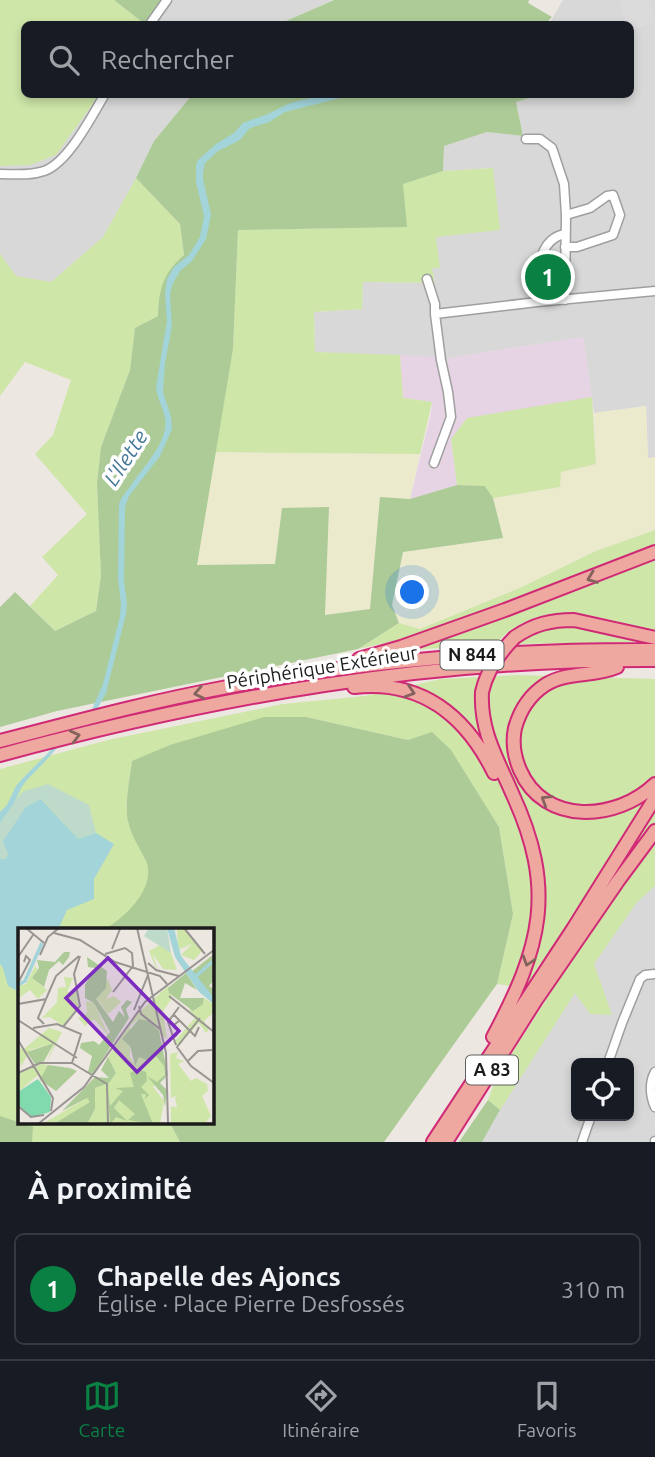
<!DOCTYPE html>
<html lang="fr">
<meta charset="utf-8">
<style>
body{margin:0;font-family:Ubuntu,sans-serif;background:#20242c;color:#f1f3f6}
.controls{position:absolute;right:21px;bottom:21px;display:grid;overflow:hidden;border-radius:10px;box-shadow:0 4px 10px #0003}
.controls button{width:63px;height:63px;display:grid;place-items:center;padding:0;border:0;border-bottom:2px solid #363941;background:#171b24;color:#f1f3f6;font:35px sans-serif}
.you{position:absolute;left:413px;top:593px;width:24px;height:24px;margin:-18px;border:5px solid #fff;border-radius:50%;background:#1a73e8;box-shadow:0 0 0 10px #1a73e833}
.badge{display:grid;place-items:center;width:46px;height:46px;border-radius:50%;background:#0b8043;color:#fff;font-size:23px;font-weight:700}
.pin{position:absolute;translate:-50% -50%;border:4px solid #fff;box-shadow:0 2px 7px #0006}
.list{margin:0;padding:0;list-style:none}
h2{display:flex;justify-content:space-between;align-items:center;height:91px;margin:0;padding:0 28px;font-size:30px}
h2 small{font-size:23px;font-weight:400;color:#9ea1a6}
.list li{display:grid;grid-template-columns:46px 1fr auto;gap:21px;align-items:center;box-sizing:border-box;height:112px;margin:0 14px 14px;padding:0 14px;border:2px solid #363941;border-radius:10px}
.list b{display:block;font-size:26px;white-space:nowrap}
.list p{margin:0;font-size:23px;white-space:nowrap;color:#9ea1a6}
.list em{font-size:23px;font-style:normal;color:#9ea1a6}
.icon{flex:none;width:38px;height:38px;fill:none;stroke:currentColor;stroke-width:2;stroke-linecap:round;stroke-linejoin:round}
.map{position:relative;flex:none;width:655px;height:1142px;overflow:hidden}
.search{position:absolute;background:#171b24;box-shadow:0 4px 10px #0003;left:21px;right:21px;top:21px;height:77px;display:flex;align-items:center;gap:18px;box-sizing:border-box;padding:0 24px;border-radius:10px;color:#9ea1a6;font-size:26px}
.sheet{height:217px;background:#171b24}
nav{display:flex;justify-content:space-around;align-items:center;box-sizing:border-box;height:98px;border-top:2px solid #363941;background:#171b24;font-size:19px;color:#9ea1a6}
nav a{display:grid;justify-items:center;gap:4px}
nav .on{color:#0b8043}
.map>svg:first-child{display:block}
.residential{fill:#d9d8d8;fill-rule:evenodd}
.industrial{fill:#e6d3e4}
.farmland{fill:#ebeacc}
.grass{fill:#cee6a8}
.forest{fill:#accb97}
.wetland{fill:#bedaca}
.parking{fill:#dbdbdb}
.water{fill:#a2d4da}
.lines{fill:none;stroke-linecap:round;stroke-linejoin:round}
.minor-casing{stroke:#9f9f9f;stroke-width:11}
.trunk-casing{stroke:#d02976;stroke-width:16}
.minor{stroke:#fff;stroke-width:8}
.trunk{stroke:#eea8a0;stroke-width:12}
.trunk-bridge-casing{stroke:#d02976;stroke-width:16;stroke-linecap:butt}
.trunk-bridge{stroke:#eea8a0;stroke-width:12}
.oneway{stroke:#84625e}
.labels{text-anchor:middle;stroke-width:7;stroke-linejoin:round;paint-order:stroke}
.shield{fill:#fff;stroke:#5f5f5f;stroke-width:2}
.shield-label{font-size:18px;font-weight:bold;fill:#1b1b1b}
.street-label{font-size:19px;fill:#1b1b1b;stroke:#fff}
.water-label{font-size:21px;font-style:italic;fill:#467898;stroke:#fff}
.inset-river{fill:none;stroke:#a2d4da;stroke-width:3.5}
.inset-road{fill:none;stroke:#999592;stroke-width:2}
.view{fill:#7b2cbf;fill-opacity:0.15;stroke:#7b2cbf;stroke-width:3.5}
.inset-edge{fill:none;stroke:#1b1b1b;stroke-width:3.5}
</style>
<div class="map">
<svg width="655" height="1142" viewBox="0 0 655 1142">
<rect width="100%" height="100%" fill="#ede7e1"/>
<path class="residential" d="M0,0H333L279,24H24V94L192,95L154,141L136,178L103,237L51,282L15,276L0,254Z
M563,0H655V457L648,459L646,406L594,413L583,337L448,358L315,352L314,312L362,309L363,282L435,283L432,268L439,267L436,237L493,168L443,171L444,146L487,132L523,136L516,102L539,95L630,94V24H549Z
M655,886V1142H482L500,1110L554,1022L620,924L637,902ZM576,1063H629V1116H576Z"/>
<path class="industrial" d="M583,337L592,397L451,439L457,485L410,499L431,413L432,402L403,398L400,355L448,358Z"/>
<path class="farmland" d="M646,406L648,458L655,457V530L596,551L522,587L420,629L399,623L392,605L403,552L503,538L493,498L560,487V472L596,464L594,413Z
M214,452L420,454L410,499L380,498L370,609L324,615L329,507L275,564L196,565Z"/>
<path class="grass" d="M0,0H114L145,24H24V94L99,95L56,155L30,165L0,166Z
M493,168L500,230L436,237L440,268H432L435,283L363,282L362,309L314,312L315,352L400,355L403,398L432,402L420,454L214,452L233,349L238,230L406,227L402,184L443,171Z
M136,178L180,224L184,255C166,270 159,293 158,316L135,328L130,370L101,447L97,483L101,576L96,611L55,631L30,606L58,575L42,557L87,514L35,454L53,435L71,380L25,362L0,396V254L16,276L51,282L103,237Z
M592,397L596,464L561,472L560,487L493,498L485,486L457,485L451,439L467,418Z
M655,530V547L554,586L417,636L358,649L399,623L420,629L522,587L596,551Z
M655,559V632C597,617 543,594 494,645L408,650Z
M567,623L644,639V642L516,644L531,632Z
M519,675L655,679V886L637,902L594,964L612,1015L590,1014L575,993L500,1110L488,1100L496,1078L569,964L540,963L526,988L497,984L513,914L499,827L451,751L432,733L408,740L306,717L132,761C130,777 124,806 128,821C131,836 141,848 146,861C158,889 125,919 103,930H19V1123H170L180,1142H0V769L108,740L283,704L365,696L441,679Z"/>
<path class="forest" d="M114,0H162L145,24Z
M334,0H529L528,3L552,17L545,24H279Z
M192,95H539L516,102L523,136L487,132L444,146L443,171L403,184L407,227L238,230L233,349L197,565L275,564L282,508L329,507L325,615L370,609L380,497L410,499L457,485L485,486L493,498L503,538L403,552L392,605L399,623L358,649L57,711L0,727V607L15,592L55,631L96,611L101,576L97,483L101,447L130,370L135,328L158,316C159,289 163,273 184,255L180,224L136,178L154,141Z
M264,717H306L408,740L432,732L451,750L499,827L513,914L497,984L384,1142H180L170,1123H212V930H103C124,919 157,888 146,861C140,848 131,836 128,821C124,806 130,777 132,761L170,745Z
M488,1100L500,1110L482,1142H459Z
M0,1116L33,1127L32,1142H0Z"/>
<path class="wetland" d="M48,784L89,805L96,833L78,839L42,799L8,853L6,859H0V814L24,791Z"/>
<path class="parking" d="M619,0H649L655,22L631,30L630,24H627Z"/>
<path class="water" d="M324,95H345L340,98L285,112L269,122L253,127L249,129L240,140L218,151L205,163L203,173V179L211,215L206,239L192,261L180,271L172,285L170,295L172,326L165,363L163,392L171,417L172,429L160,456L129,496L125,507L124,580L127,604L126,614L106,693L86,730L81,732L70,729C56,752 44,762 27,780C20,788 18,796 13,804C9,811 4,816 0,823V812L7,805L16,786L24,777L50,751L68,723L90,714L103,684L120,616L121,604L118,579L119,504C122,495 129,489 134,481C144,467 162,447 165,429C168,414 157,401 156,387L167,321L165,294L167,279L174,267L189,255L200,237L204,216L196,182V165L198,160L216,144L234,133L243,123L268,114L290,103Z
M41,799L78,839L96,833L114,844L94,879V899L67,910L58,930H19V992L8,986L3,968L0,964V859H6L8,853L3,841L26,807Z"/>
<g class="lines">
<defs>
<path id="minor" d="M150,24L167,0
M526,139H540L552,148L564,184L566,215L565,300
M0,174C14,174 30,176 44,171C68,163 92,116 105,94
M565,247H577L613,235L620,215L613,195L607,196L590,208L566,215
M427,279L435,304V314L441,360L448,392L451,417L434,463
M537,302C537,279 536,239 565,234
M435,314L537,302L655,291
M608,1063L622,1023L640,979L645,975L655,974
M655,1072C649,1082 650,1096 655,1107
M582,1142L591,1116
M655,1142V1141"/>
<path id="trunk" d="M515,637C534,624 551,620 574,620L655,638
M359,659L401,647L505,610L655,552
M617,667C594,677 567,671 545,685C530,695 520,710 515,728C512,742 514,756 520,770C544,826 617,821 655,784
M354,687C421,679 466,716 494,773
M482,692C480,731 497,758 512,793C557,890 541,947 493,1037
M0,741C74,722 147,702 222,688C365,660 510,649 655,650
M0,755C218,696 428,659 655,660
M433,1142L573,929L655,798
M446,1142L536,1000L618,881L655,831"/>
</defs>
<use href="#minor" class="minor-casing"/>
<use href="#trunk" class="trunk-casing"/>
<use href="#minor" class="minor"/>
<use href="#trunk" class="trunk"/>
<defs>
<path id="trunk-bridge" d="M482,692C487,670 499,653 515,637"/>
</defs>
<use href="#trunk-bridge" class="trunk-bridge-casing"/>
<use href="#trunk-bridge" class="trunk-bridge"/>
</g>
<defs><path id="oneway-chevron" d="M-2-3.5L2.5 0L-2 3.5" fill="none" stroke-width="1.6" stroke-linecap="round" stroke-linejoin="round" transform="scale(1.75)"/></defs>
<g class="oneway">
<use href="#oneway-chevron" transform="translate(592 578) rotate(159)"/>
<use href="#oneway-chevron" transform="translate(410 692) rotate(18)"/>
<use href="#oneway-chevron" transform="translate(199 693) rotate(168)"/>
<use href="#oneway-chevron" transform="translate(75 736) rotate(-14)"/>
<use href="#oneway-chevron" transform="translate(546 800) rotate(-148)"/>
<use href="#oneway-chevron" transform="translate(528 961) rotate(108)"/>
</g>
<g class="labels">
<g class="shield">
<rect x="440.5" y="640.5" width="63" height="29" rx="5"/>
<rect x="466" y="1055.5" width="52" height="29" rx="5"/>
</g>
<g class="shield-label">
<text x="472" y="661">N 844</text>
<text x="492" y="1076">A 83</text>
</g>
<g class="street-label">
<text transform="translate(322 667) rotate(-9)" y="7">Périphérique Extérieur</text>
</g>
<g class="water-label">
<text transform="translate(126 458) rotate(-57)" y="7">L'Ilette</text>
</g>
</g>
<g transform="translate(18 928)">
<rect width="196" height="196" fill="#ede7e1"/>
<path d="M159,0H165L184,23L176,32L163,27L174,16L160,22ZM142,17L153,25L159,42L145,41L135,26L141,47L131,23ZM17,38L20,41L14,50L29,62L20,71L12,62L1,70L0,58L8,56ZM46,49L55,50L49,64L59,63L61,77L45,98L32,89L24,90L39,74L40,60L48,59ZM90,51L94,62L88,71L96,68L103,74L90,86L78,70ZM150,58L154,70L145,83L149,111L121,91L112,98V129L117,137L121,129L138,128L146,138L147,147L135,159L146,173L142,196H69L77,181V160L91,155L98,145L90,129L118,87ZM186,70L196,76V84L186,93L191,102L188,105L181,95L159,119L158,112L177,90L171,81L185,76ZM68,73L76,75L91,108L76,91L67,98L60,90L69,85ZM31,100L44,104L28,135L36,115L12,122L3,139L0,120L6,121ZM160,124L158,130L166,133L160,136L173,153L178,150L189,156L190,163L184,168L193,188L186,196H153V178L159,180L157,170L161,167L153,170L152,126ZM23,136L30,137L27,149L22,151L20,147L0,164V146ZM69,170L73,174L54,186L36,196H24Z" fill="#cee6a8"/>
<path d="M46,24H52L51,29L45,37L41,33L31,42L26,59L14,50L21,40L19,32L37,34ZM196,26V52L191,58L196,61V70L173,44ZM69,29L89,43L88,60L78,71L95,94L101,83L107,89L103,79L109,72L114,74L108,81L111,90L75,146L70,144L74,128L62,120L63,115L76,113L81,117L92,104L76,75L67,70V57L77,40L70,39ZM168,45L179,62L167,55L162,70H186L185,76L175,83L151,65L150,60ZM121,91L131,93L141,103L150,147L142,155L149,162L147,179L145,167L129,148L139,154L147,147L146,138L138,128L131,133L121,129L117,138L112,118L104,111ZM36,115L25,135L17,136L9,124ZM90,129L98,145L91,155L77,160V181L69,196H36L72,174L69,170L44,183L77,149L91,150L83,142ZM30,137L52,140L59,143L38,163L22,152ZM120,141L128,144L129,153L123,159L131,167L127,171L128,166H123L135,196L110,192L117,186L101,172L96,180L109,193L98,189L92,196L90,164L92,178L105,163L97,160L116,159L112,145Z" fill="#accb97"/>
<path d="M131,0H149L153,25L126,8Z" fill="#bedaca"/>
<path d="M20,151L33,169L32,184L14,189L0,177V164Z" fill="#80daad"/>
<path d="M149,0H156L163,28L196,70V76L181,64L157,29Z" fill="#a2d4da"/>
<path class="inset-river" d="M177,49L194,34M0,57L7,53L24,15"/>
<path class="inset-road" d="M8,0L26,15M119,0L148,125L150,196M166,0L187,26M36,5L62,12L97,34L142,48L149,56M94,21L102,1M87,26L107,20L114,25L115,38L95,64M22,27L30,9L41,0M0,29L15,7M130,35L138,42L161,48M0,55L12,32L8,28L6,34M151,68L196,104M0,76L28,71L38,48L61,28M121,78L123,86L142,101M116,82L130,47M155,86L177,108L181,99M182,90L159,119L173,138L196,155M0,92L59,130M26,96L20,90L28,71M45,99L62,78L56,46L62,28M15,100L39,96L63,106L54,135M157,109L161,103L156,97L162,92M0,112L35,170L33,183M158,117L150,94L161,79M169,134L180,123L194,122M54,135L89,156L90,196M0,145L22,135H54M0,178L13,189L26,187M20,196L66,159L127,74L196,22"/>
<path class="view" d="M90,30L161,103L119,144L48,70Z"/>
<rect width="196" height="196" class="inset-edge"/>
</g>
</svg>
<div class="controls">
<button><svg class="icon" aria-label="locate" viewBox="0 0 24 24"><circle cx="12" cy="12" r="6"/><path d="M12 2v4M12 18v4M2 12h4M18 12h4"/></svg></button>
</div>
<div class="you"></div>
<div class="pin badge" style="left:548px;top:277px">1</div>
<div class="search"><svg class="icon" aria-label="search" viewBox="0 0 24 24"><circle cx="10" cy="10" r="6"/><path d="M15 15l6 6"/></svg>Rechercher</div>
</div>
<section class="sheet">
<h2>À proximité<small></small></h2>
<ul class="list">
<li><span class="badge">1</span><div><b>Chapelle des Ajoncs</b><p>Église · Place Pierre Desfossés</p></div><em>310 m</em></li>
</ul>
</section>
<nav>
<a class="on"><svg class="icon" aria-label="map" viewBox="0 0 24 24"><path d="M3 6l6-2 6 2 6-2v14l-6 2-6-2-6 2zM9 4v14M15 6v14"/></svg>Carte</a>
<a><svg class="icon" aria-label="directions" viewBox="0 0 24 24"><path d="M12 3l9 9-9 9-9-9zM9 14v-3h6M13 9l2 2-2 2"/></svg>Itinéraire</a>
<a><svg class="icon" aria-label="saved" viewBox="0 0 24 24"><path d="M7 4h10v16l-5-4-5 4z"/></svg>Favoris</a>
</nav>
